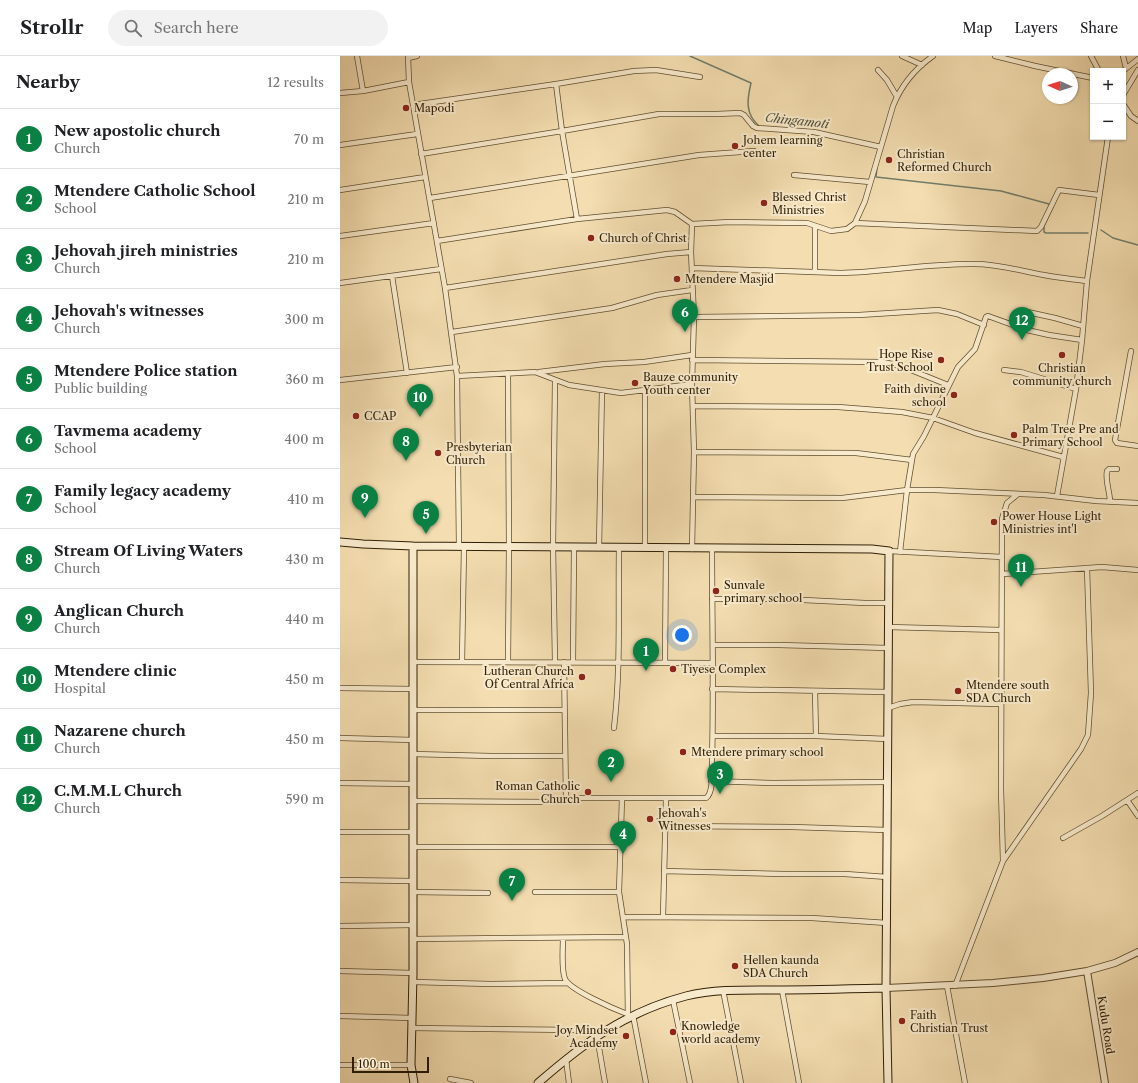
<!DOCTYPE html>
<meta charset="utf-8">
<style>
body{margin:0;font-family:"Libre Caslon Text",serif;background:#f2f2f2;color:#202124}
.controls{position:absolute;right:12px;top:12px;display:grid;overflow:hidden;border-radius:0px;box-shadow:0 1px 3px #0004}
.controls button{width:36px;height:36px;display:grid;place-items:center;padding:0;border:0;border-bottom:1px solid #e0e0e0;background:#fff;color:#202124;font:20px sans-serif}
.compass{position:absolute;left:702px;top:12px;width:36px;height:36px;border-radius:50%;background:#fff;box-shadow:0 1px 3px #0004;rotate:273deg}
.scale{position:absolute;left:12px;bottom:10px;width:77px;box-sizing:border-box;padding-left:4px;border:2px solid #301f05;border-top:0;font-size:11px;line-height:14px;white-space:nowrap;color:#301f05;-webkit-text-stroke:3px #f8eacc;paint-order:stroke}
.you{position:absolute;left:342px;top:579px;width:14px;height:14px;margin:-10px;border:3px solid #fff;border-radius:50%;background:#1a73e8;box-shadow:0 0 0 6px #1a73e833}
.badge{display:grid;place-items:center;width:26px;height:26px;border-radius:50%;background:#0b8043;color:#fff;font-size:13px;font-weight:700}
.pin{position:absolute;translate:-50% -33px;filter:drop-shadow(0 1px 2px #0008)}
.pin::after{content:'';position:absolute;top:21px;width:14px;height:12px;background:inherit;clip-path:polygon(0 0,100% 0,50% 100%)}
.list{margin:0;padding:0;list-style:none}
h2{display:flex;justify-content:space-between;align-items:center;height:52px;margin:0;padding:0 16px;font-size:17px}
h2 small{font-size:13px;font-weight:400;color:#757577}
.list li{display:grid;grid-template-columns:26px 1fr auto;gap:12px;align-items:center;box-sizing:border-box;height:60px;padding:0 16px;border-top:1px solid #e0e0e0}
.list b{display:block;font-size:15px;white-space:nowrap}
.list p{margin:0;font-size:13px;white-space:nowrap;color:#757577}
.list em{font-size:13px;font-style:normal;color:#757577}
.icon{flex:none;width:22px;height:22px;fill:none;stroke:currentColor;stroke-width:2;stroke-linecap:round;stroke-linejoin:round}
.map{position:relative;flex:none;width:798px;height:1027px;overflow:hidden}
header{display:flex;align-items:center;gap:24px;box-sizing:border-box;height:56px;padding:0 20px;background:#fff;border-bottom:1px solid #e0e0e0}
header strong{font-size:19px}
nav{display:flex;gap:22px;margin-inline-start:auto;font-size:14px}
.search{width:280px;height:36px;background:#f2f2f2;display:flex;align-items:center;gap:10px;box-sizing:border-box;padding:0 14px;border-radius:22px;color:#757577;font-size:15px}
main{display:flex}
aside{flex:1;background:#fff}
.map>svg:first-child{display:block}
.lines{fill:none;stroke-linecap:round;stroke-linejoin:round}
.stream{stroke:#717d6c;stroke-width:1.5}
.minor-casing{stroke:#614f30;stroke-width:6}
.tertiary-casing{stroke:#614f30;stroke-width:8}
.secondary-casing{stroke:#301f05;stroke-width:9}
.minor{stroke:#f8eacc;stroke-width:4.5}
.tertiary{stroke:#f8eacc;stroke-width:6}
.secondary{stroke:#f8eacc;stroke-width:7}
.poi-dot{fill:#8f2418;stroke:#f8eacc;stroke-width:1.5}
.labels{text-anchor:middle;stroke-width:4;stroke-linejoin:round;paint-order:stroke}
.poi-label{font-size:11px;fill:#301f05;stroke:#f8eacc;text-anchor:start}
.street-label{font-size:11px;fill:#301f05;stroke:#f8eacc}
.water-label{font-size:12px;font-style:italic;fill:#504e38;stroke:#f8eacc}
</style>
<header>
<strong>Strollr</strong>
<div class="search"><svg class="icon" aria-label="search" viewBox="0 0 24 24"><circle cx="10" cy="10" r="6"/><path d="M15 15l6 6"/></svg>Search here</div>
<nav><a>Map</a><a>Layers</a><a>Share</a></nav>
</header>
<main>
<aside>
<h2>Nearby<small>12 results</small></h2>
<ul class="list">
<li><span class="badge">1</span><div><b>New apostolic church</b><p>Church</p></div><em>70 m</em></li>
<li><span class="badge">2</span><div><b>Mtendere Catholic School</b><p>School</p></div><em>210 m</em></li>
<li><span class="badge">3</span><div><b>Jehovah jireh ministries</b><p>Church</p></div><em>210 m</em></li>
<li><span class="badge">4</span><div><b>Jehovah's witnesses</b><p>Church</p></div><em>300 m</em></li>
<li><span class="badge">5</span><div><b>Mtendere Police station</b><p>Public building</p></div><em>360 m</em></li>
<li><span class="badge">6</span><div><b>Tavmema academy</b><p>School</p></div><em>400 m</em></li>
<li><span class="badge">7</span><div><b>Family legacy academy</b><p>School</p></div><em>410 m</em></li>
<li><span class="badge">8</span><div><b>Stream Of Living Waters</b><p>Church</p></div><em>430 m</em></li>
<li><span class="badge">9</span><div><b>Anglican Church</b><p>Church</p></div><em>440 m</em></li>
<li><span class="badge">10</span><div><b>Mtendere clinic</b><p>Hospital</p></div><em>450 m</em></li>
<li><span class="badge">11</span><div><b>Nazarene church</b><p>Church</p></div><em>450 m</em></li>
<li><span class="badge">12</span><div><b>C.M.M.L Church</b><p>Church</p></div><em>590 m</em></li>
</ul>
</aside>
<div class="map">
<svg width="798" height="1027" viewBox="0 0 798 1027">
<rect width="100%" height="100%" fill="#f4deb1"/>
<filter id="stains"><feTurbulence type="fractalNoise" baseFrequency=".005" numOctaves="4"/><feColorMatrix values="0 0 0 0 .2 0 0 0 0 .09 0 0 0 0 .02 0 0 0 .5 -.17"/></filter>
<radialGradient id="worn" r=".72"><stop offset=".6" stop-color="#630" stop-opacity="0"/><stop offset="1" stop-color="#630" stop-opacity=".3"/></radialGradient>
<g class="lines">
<path class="stream" d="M350,0L411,27C407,44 405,58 419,70
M537,111L536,121L661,135L709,148
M713,151L704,170V176L706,177H748
M761,174L773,182L798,189"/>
<defs>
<path id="minor" d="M17,0L23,35
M68,0L69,26
M562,0L582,9
M655,0L695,10L753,22
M751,0L759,15
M783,0L786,12
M68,2L77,0
M538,14L547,24L557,41
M783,15L798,3
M216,28L222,75L237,163
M0,37L23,35L69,26L105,232L117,320L119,491
M783,39L798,14
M783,48L791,60L798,65
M73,49L216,28L294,15L316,14L360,21
M0,89L77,78
M81,98L222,75L319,58H377L400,57L404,59L413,70L417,72L474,76L541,91
M454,119L530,126
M0,134L85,121
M90,142L359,99L414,95
M515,167L697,175L701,171L719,134L759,139
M352,168L390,166L467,167L491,175L507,173L515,167L525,145L553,50C561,30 576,12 593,0
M0,180L94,167
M97,185L237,163L327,154L335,156L352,168L351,196L354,261L352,328L354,396L352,493
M352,212L501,217C546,216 590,207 635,208C659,208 681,215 704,219C718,222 733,223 747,225
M475,216V171
M52,220L67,317
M0,227L101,213
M105,232L327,198L351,196
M683,255L715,262L743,270
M354,261L519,259L598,254L617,258L644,269
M112,276L272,252L317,239L352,234
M791,295L775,384L777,387L798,390
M352,304L543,306L561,310L608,329
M664,314L681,316L736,333
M199,316L265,308L304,306L352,299
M117,320L195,316L229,329L281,337L352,328
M0,324L117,311
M215,325L213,491L215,606
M353,350L498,351L562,356L593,362L635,377L723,401
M354,396L516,397L572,404
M717,440L736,333L742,284L747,225L768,81
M353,441L502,442L567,434H595L704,439L756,445L798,447
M770,446C770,435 765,426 767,415L769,413H777
M259,492L262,334
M305,492V334
M549,495L662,501
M560,496L567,434L573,398L584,380L614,319L618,311L635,293L646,261L648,260L687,274L709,279L742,284
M662,518L762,511L798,514
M372,543H443L525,547H548
M548,571L661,574
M373,589H439L548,592
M74,606L372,607
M122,606L124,491
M168,606L169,491L168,317
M224,606L226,742H366C374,737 372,713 372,704C374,634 372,563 372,493
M233,606L234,492
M325,606L326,493
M0,632L74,633
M372,633L548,636
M475,635L476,680
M548,652L560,648L573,646L661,648
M74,654H224
M274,672C281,612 278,552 279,492
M373,680H476L548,683
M0,682L73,684
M73,698L151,700H225
M371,725L433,727L548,726
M0,727L73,728
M282,742L279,836L287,888L288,962
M787,744L798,760
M73,745L220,746L226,742
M325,770L452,771L547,774
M0,776H73
M723,782L762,760L798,737
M73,791H280
M663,805L741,693L748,679L751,637L747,512
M324,815L444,818H505L547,821
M0,824L73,825
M73,836L148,837
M195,836H279
M283,861L472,862L547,867
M323,861L326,742
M0,870L73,869
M223,882C223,893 221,913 225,923C230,934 274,953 287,958
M72,883L286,881
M0,915L73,917
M73,926L151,928L228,927
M607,930L625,1027
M615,930L663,805L661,733L662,463L667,447L678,438
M383,934L401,1027
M442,934L459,1027
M333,944L350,1027
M293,959L306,1027
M0,960L72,962
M72,972L237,974L261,977
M257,980L265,1027
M226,1003L229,1027
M0,1009H71
M110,1023L131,1027"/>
<path id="tertiary" d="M747,915L765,1027
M546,932L653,927L703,922L747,915L775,907L798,896"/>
<path id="secondary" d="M0,486L23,488L73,490L532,493L549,495L546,932L548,1027
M73,490V917L71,1009L74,1027
M198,1027C244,987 285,956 346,940C375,933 406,934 436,934C473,934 509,933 546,932"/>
</defs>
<use href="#minor" class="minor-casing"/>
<use href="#tertiary" class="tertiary-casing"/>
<use href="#secondary" class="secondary-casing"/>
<use href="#minor" class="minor"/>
<use href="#tertiary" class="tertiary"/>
<use href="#secondary" class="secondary"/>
</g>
<g class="poi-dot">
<circle cx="66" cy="52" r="4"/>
<circle cx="395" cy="90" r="4"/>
<circle cx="549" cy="104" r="4"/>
<circle cx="424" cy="147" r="4"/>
<circle cx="251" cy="182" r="4"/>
<circle cx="337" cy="223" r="4"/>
<circle cx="722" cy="299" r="4"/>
<circle cx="601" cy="304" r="4"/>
<circle cx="295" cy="327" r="4"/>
<circle cx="614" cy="339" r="4"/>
<circle cx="16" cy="360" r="4"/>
<circle cx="674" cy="379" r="4"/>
<circle cx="98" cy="397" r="4"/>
<circle cx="654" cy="466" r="4"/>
<circle cx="376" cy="535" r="4"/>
<circle cx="333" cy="613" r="4"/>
<circle cx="242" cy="621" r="4"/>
<circle cx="618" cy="635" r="4"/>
<circle cx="343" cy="696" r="4"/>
<circle cx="248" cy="736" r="4"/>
<circle cx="310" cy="763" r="4"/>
<circle cx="395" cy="910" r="4"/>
<circle cx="562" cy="965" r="4"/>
<circle cx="333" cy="976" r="4"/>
<circle cx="286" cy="980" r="4"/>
</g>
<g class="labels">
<g class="poi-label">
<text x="74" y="56">Mapodi</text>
<text x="403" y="88">Johem learning<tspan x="403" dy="13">center</tspan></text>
<text x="557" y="102">Christian<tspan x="557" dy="13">Reformed Church</tspan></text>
<text x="432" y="145">Blessed Christ<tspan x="432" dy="13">Ministries</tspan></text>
<text x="259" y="186">Church of Christ</text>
<text x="345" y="227">Mtendere Masjid</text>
<text x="593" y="302" text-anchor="end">Hope Rise<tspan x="593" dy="13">Trust School</tspan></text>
<text x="722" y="316" text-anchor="middle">Christian<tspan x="722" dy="13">community church</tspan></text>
<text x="303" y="325">Bauze community<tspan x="303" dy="13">Youth center</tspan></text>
<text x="606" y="337" text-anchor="end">Faith divine<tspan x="606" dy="13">school</tspan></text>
<text x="24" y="364">CCAP</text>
<text x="682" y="377">Palm Tree Pre and<tspan x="682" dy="13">Primary School</tspan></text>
<text x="106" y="395">Presbyterian<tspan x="106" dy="13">Church</tspan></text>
<text x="662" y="464">Power House Light<tspan x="662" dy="13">Ministries int'l</tspan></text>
<text x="384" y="533">Sunvale<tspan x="384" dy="13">primary school</tspan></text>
<text x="341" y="617">Tiyese Complex</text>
<text x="234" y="619" text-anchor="end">Lutheran Church<tspan x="234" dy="13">Of Central Africa</tspan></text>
<text x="626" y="633">Mtendere south<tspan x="626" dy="13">SDA Church</tspan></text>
<text x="351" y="700">Mtendere primary school</text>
<text x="240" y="734" text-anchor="end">Roman Catholic<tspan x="240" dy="13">Church</tspan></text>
<text x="318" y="761">Jehovah's<tspan x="318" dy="13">Witnesses</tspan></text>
<text x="403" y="908">Hellen kaunda<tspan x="403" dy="13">SDA Church</tspan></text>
<text x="570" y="963">Faith<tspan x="570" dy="13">Christian Trust</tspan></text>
<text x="341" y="974">Knowledge<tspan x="341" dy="13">world academy</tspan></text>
<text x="278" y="978" text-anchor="end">Joy Mindset<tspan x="278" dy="13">Academy</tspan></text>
</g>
<g class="street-label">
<text transform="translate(766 969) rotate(81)" y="4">Kudu Road</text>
</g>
<g class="water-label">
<text transform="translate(457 65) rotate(6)" y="4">Chingamoti</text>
</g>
</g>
<rect width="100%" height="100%" filter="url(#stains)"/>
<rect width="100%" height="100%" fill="url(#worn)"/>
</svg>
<div class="controls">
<button>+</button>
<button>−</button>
</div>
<svg class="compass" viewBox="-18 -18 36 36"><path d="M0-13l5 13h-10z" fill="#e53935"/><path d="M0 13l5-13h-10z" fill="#757577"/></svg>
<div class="scale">100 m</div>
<div class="you"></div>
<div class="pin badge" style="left:306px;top:615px">1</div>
<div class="pin badge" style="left:271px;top:726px">2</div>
<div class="pin badge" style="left:380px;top:738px">3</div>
<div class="pin badge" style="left:283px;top:798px">4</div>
<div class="pin badge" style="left:86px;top:478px">5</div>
<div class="pin badge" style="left:345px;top:276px">6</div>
<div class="pin badge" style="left:172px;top:845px">7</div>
<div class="pin badge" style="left:66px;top:405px">8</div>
<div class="pin badge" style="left:25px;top:462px">9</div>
<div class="pin badge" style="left:80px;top:361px">10</div>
<div class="pin badge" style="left:681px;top:531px">11</div>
<div class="pin badge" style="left:682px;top:284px">12</div>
</div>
</main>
